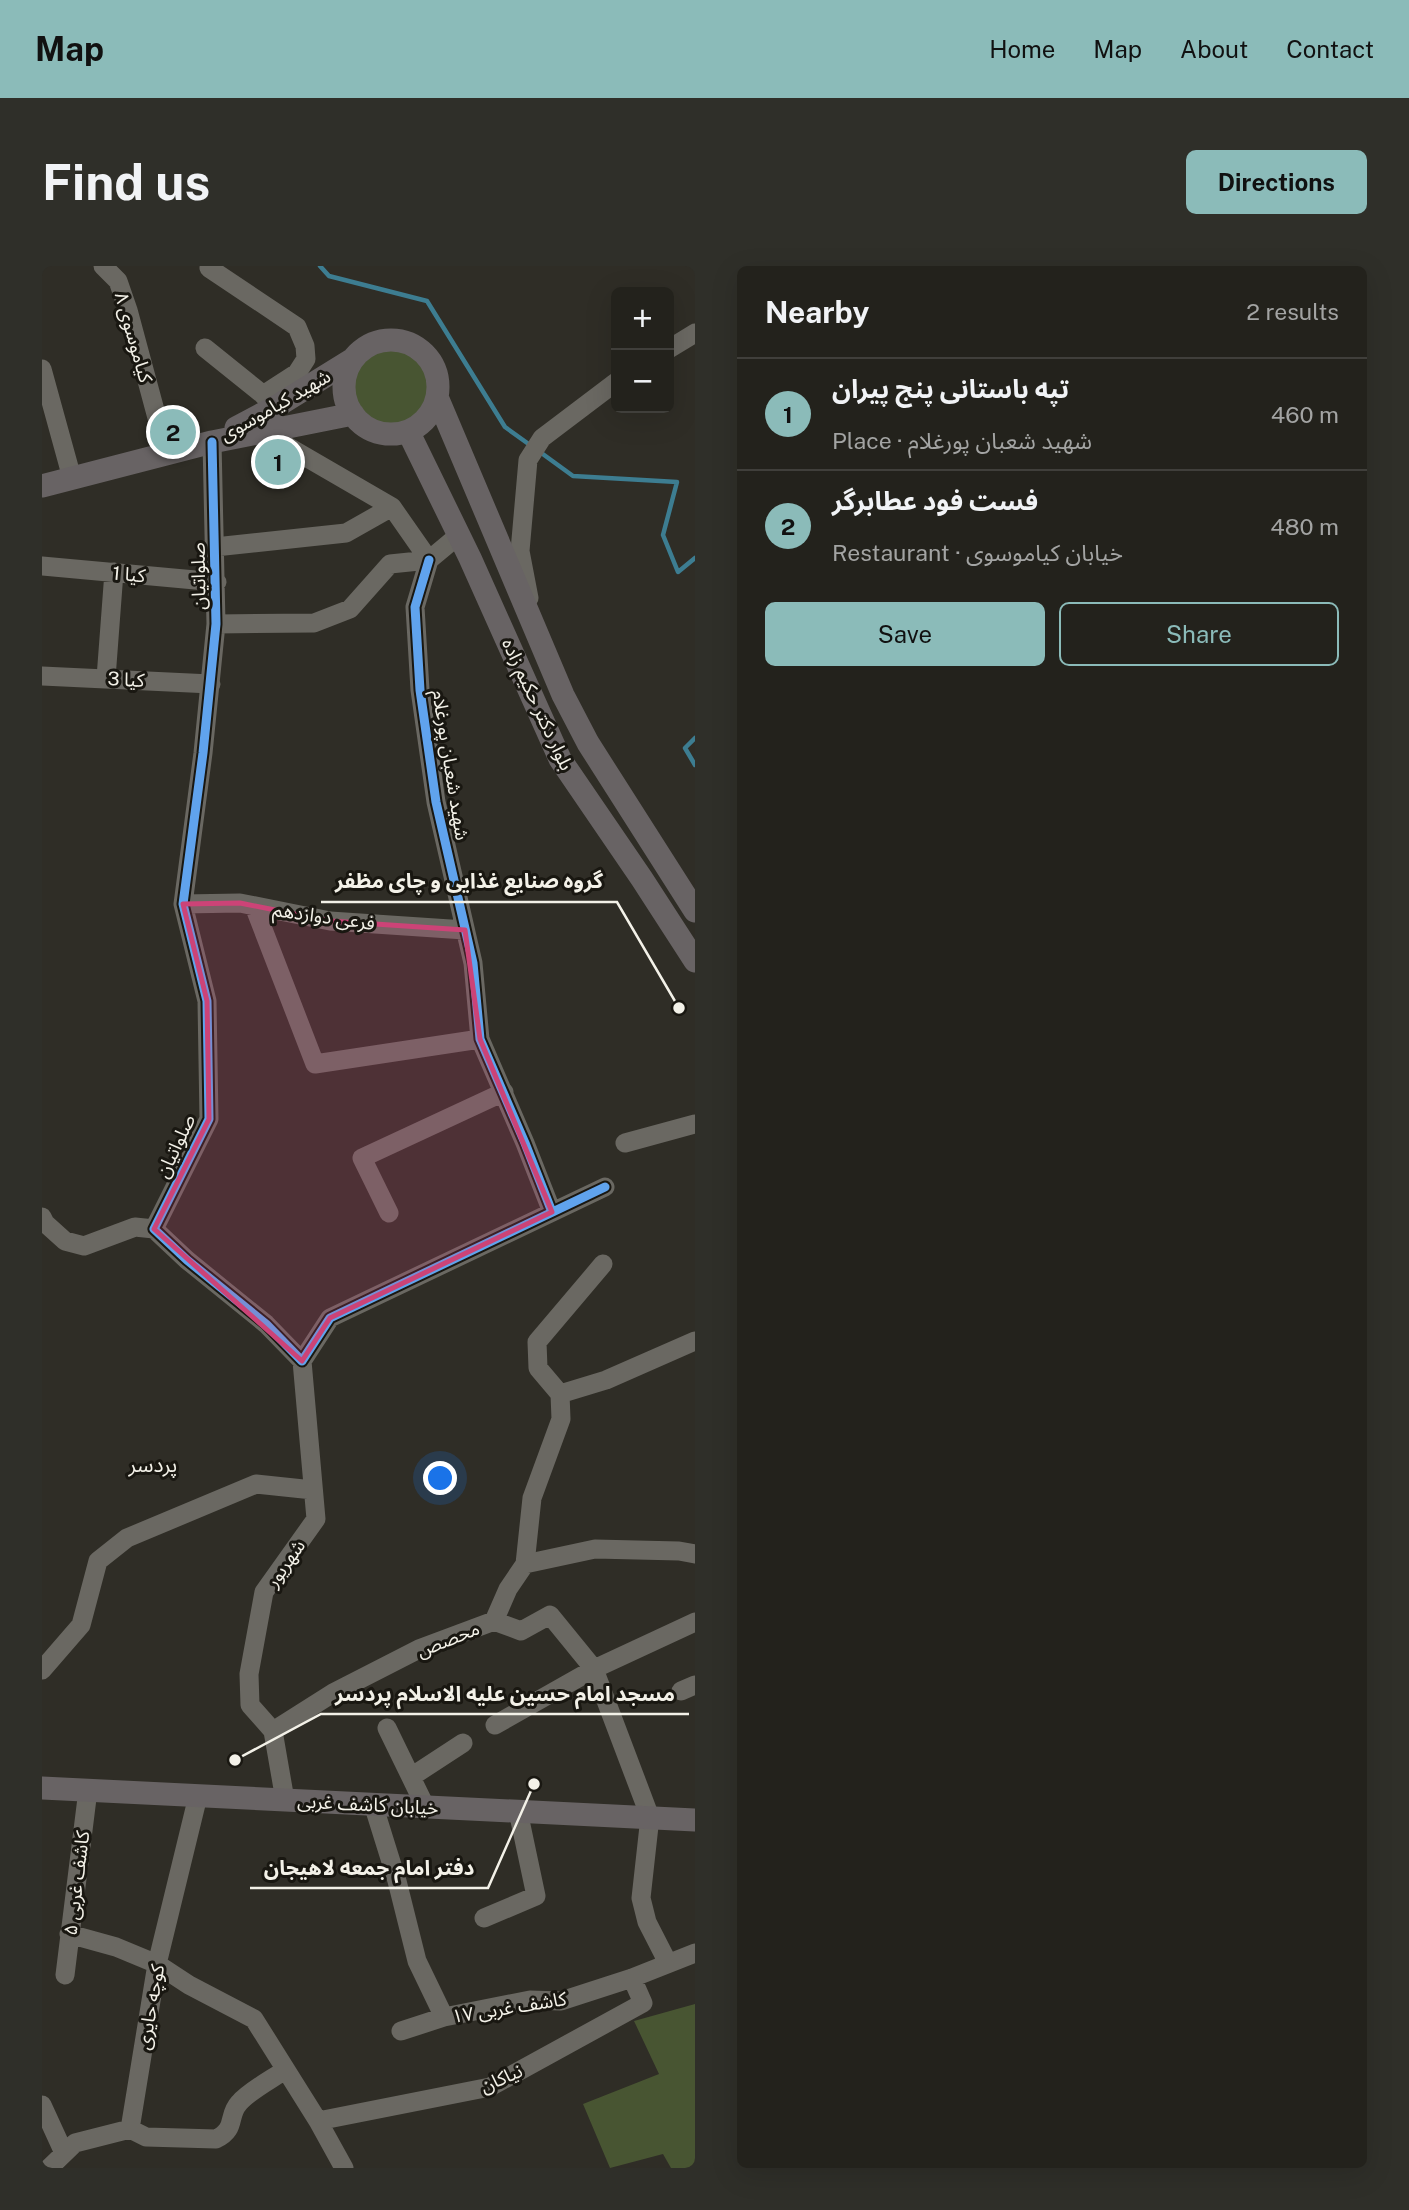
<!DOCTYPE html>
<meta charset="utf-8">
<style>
body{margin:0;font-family:"Public Sans","Noto Sans Arabic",sans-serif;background:#2f2f29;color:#f1f3f6}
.controls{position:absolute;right:21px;top:21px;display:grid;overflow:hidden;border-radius:10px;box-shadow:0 7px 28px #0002}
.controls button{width:63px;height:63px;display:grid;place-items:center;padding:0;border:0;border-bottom:2px solid #403f3b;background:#23221c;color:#f1f3f6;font:35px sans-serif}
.you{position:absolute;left:399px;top:1213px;width:24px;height:24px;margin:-18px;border:5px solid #fff;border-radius:50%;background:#1a73e8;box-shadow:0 0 0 10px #1a73e833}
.badge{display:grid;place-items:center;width:46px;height:46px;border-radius:50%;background:#8bbbb9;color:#111;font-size:23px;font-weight:700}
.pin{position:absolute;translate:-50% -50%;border:4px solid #fff;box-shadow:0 2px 7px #0006}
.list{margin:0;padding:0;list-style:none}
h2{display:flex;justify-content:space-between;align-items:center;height:91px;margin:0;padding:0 28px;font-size:30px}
h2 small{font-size:23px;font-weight:400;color:#a3a4a3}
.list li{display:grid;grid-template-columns:46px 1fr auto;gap:21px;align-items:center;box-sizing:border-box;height:112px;padding:0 28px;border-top:2px solid #403f3b}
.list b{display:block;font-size:26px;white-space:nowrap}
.list p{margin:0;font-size:23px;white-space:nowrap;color:#a3a4a3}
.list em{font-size:23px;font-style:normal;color:#a3a4a3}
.actions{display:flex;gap:14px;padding:21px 28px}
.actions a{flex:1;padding:16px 0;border:2px solid #8bbbb9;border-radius:10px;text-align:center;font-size:24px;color:#8bbbb9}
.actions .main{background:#8bbbb9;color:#111}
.map{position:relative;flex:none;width:653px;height:1902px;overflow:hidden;border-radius:10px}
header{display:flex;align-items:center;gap:42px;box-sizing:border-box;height:98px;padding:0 35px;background:#8bbbb9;color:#111}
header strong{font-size:33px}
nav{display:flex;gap:38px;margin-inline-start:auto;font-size:24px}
.intro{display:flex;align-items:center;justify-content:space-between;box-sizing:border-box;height:168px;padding:0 42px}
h1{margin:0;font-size:49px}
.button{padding:18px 32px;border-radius:10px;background:#8bbbb9;color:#111;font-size:24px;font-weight:700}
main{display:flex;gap:42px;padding:0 42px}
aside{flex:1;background:#23221c;border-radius:10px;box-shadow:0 7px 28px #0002}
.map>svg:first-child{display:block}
.green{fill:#485532}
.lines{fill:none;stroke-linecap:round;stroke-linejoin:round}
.stream{stroke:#3d7d91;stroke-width:4.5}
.minor{stroke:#6a6862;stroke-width:19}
.major{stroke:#686364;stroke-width:23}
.cycleway-casing{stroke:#191711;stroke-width:13}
.cycleway{stroke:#60a3ed;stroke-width:9}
.marked{fill:#cc4377;fill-opacity:0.2;stroke:#cc4377;stroke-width:5;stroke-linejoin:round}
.labels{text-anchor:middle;stroke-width:6;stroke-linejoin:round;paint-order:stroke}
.street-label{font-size:19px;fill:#f3f1e8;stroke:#191711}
.neighbourhood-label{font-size:21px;fill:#f3f1e8;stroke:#191711}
.leader{fill:none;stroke:#f3f1e8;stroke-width:2.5}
.callout-dot{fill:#f3f1e8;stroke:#191711;stroke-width:2.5}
.callout-label{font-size:21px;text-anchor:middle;font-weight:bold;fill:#f3f1e8;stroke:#191711;stroke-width:6;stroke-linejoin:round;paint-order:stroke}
</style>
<header>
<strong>Map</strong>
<nav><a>Home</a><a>Map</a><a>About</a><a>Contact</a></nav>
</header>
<div class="intro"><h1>Find us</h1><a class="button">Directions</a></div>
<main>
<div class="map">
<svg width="653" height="1902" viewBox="0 0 653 1902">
<rect width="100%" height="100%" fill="#2f2d26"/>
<path class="green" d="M308 120a41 41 0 1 1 82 0a41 41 0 1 1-82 0Z
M653,1738V1902H629L621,1888L568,1902L541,1838L617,1808L592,1755Z"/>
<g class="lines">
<path class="stream" d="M278,0L287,10L385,35L463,161L488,179
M498,186L531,210L635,216L621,269L636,306L653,292
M653,472L643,482L653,499"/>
<path class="minor" d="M61,0L76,15L86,44L125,189
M167,2L255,61L263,80L264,93L255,107L221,129
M163,82L229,135
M627,83L653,67
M0,103L30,212
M219,165L350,241L387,294
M170,176L174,358L161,487L141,638L165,735L167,853L112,963L145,994L224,1058L260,1095L288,1052L563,921
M173,281L304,267L350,241
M387,294L373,341L378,424L394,536L431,697L438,773L483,877L510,946
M387,294L417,269
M0,300L175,316
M487,332L478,285L486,194L500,172L574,116
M174,358L272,357L308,343L348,298L387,294
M0,410L169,418
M64,412L72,306
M141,638L198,637L288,655L423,664
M212,640L273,798L438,773
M583,877L653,858
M347,947L320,892L462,826
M0,951L3,957L23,975L42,980L93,961L112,963
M518,1128L564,1114L653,1075
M483,1298L553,1283L637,1285L653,1288
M452,1355L479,1365L508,1349L552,1403L608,1551L599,1632L605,1656L626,1697
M0,1404L39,1359L56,1295L85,1272L214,1218L271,1224
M639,1425L653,1419
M453,1459L552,1403L653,1356
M345,1462L383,1540
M231,1465L291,1427L377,1383L452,1355L466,1323L483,1298L490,1232L519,1153L518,1128L496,1102L495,1076L561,998
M369,1511L421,1477
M243,1534L231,1465L208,1439L207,1408L222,1326L274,1253L260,1095
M331,1538L355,1615L375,1695L402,1751
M442,1652L494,1630L476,1545
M27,1668L74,1681L115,1698L147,1719L212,1753L276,1855L302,1902
M23,1709L46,1524
M359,1765L402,1751L488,1734L519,1735L590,1712L653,1687
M0,1839L22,1887
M276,1855L448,1821L601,1737L590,1712
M88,1863L104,1871L174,1873C195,1863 185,1850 197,1837C207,1825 230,1813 243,1804
M7,1902L33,1877L88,1863L115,1698L156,1530"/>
<path class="major" d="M302 121a47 47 0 1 1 94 0a47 47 0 1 1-94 0Z
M395,131L521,429L546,477L653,645
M194,162L235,140L311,93
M366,165L428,292L518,493L600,613L653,695
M0,220L170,176L311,148
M0,1522L653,1554"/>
<defs>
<path id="cycleway" d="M170,176L174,358L161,487L141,638L165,735L167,853L112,963L145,994L224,1058L260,1095L288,1052L563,921
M387,294L373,341L378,424L394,536L431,697L438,773L483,877L510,946"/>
</defs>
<use href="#cycleway" class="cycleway-casing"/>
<use href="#cycleway" class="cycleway"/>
</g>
<path class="marked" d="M198,637L288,655L423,664L438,773L510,946L288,1052L260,1095L112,963L167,853L165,735L141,638Z"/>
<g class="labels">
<g class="street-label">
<text transform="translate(92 71) rotate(74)" y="7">کیاموسوی ۸</text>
<text transform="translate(233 139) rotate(-30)" y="7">شهید کیاموسوی</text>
<text transform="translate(87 308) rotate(5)" y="7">کیا 1</text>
<text transform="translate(156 310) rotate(-91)" y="7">صلواتیان</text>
<text transform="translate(84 413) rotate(3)" y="7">کیا 3</text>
<text transform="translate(496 438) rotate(65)" y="7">بلوار دکتر حکیم زاده</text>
<text transform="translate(409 499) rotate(81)" y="7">شهید شعبان پورغلام</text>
<text transform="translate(282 650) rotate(8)" y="7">فرعی دوازدهم</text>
<text transform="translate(133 880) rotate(-65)" y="7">صلواتیان</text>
<text transform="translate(243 1297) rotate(-55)" y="7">شهریور</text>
<text transform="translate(406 1373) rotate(-22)" y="7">محصص</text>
<text transform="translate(326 1538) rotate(3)" y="7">خیابان کاشف غربی</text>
<text transform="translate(34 1617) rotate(-83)" y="7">کاشف غربی ۵</text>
<text transform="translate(108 1741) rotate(-80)" y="7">کوچه حایری</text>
<text transform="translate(467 1741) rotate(-9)" y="7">کاشف غربی ۱۷</text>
<text transform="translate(459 1812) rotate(-24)" y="7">نیاکان</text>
</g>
<g class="neighbourhood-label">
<text x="111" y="1206">پردسر</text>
</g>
</g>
<path class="leader" d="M637 742L575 636H279M193 1494L279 1448H647M492 1518L446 1622H208"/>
<g class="callout-dot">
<circle cx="637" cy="742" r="7"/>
<circle cx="193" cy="1494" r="7"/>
<circle cx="492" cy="1518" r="7"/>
</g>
<g class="callout-label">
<text x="427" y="622">گروه صنایع غذایی و چای مظفر</text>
<text x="463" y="1435">مسجد امام حسین علیه الاسلام پردسر</text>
<text x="327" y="1609">دفتر امام جمعه لاهیجان</text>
</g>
</svg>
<div class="controls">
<button>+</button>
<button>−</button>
</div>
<div class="you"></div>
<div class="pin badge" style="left:236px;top:196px">1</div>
<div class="pin badge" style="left:131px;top:166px">2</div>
</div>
<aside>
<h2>Nearby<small>2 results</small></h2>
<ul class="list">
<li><span class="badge">1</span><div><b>تپه باستانی پنج پیران</b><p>Place · شهید شعبان پورغلام</p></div><em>460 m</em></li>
<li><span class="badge">2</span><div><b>فست فود عطابرگر</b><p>Restaurant · خیابان کیاموسوی</p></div><em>480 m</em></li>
</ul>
<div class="actions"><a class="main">Save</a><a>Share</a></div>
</aside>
</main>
